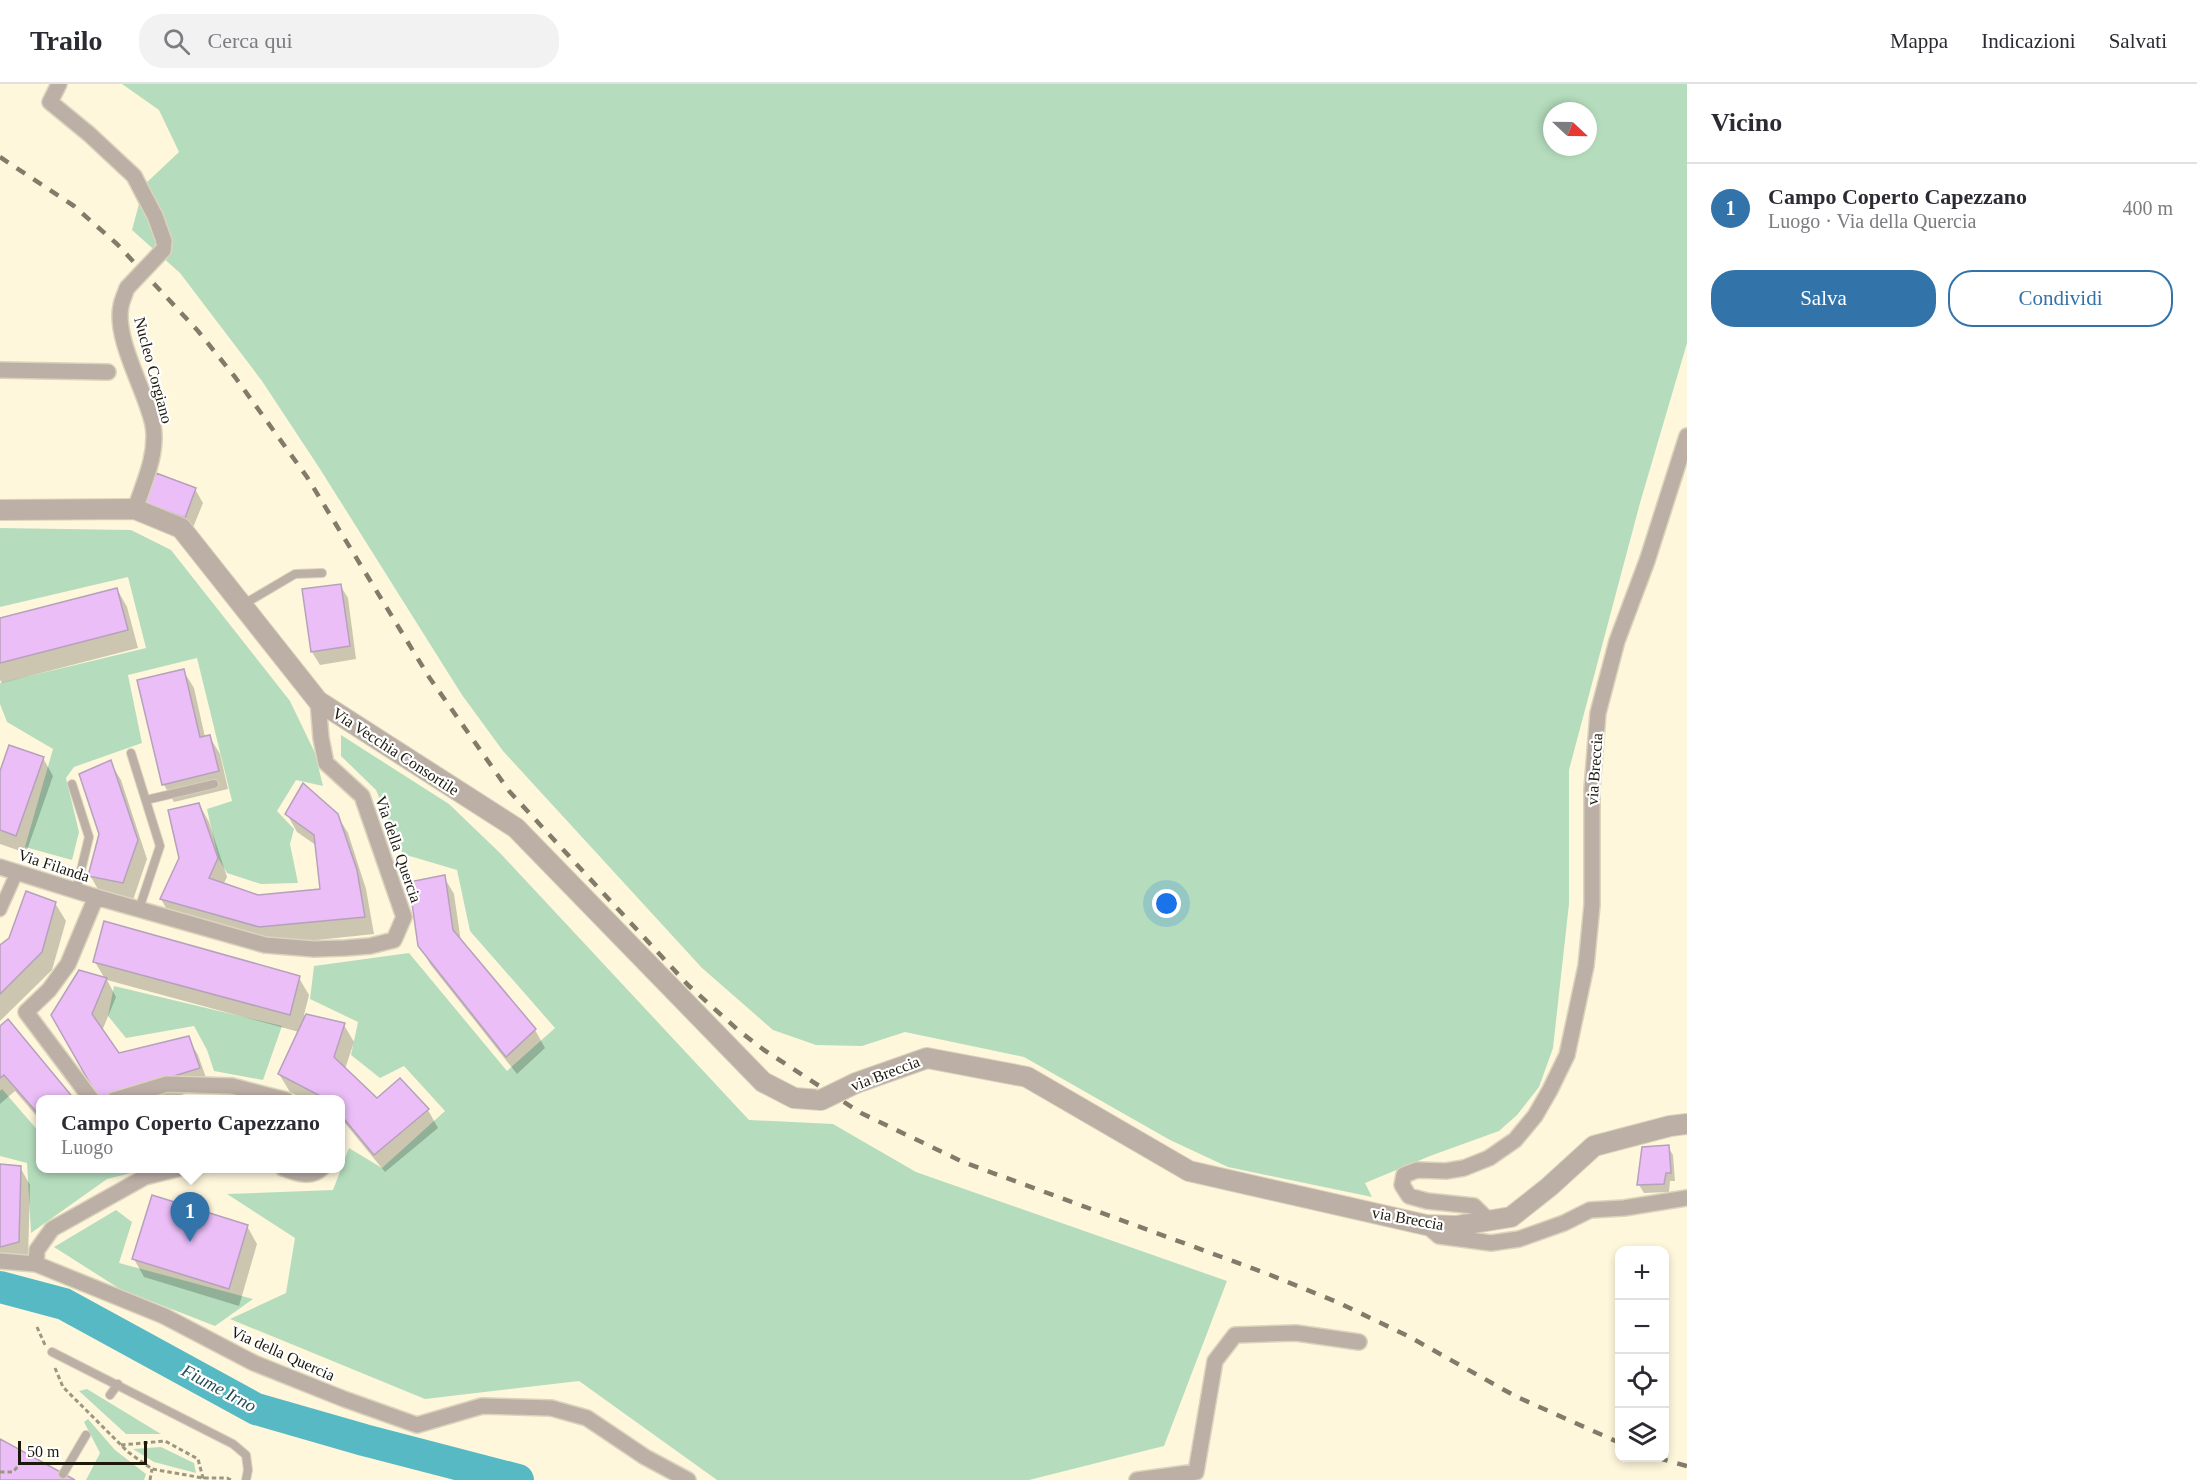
<!DOCTYPE html>
<html lang="it">
<meta charset="utf-8">
<style>
body{margin:0;font-family:"Times New Roman",serif;background:#f2f2f3;color:#2b2b33}
.controls{position:absolute;right:18px;bottom:18px;display:grid;overflow:hidden;border-radius:12px;box-shadow:0 3px 9px #0003}
.controls button{width:54px;height:54px;display:grid;place-items:center;padding:0;border:0;border-bottom:2px solid #e1e1e2;background:#fff;color:#2b2b33;font:30px sans-serif}
.compass{position:absolute;left:1543px;top:18px;width:54px;height:54px;border-radius:50%;background:#fff;box-shadow:0 3px 9px #0003;rotate:112deg}
.scale{position:absolute;left:18px;bottom:15px;width:129px;box-sizing:border-box;padding-left:6px;border:3px solid #1b180c;border-top:0;font-size:16px;line-height:21px;white-space:nowrap;color:#1b180c;-webkit-text-stroke:4px #fff;paint-order:stroke}
.you{position:absolute;left:1167px;top:820px;width:21px;height:21px;margin:-15px;border:4px solid #fff;border-radius:50%;background:#1a73e8;box-shadow:0 0 0 9px #1a73e833}
.badge{display:grid;place-items:center;width:39px;height:39px;border-radius:50%;background:#3273a9;color:#fff;font-size:20px;font-weight:700}
.pin{position:absolute;translate:-50% -50px;filter:drop-shadow(0 2px 3px #0008)}
.pin::after{content:'';position:absolute;top:32px;width:21px;height:18px;background:inherit;clip-path:polygon(0 0,100% 0,50% 100%)}
.popup{position:absolute;left:36px;top:1011px;width:309px;height:78px;box-sizing:border-box;display:grid;place-content:center;border-radius:12px;background:#fff;filter:drop-shadow(0 2px 4px #0005);font-size:20px;white-space:nowrap;color:#7c7c81}
.popup b{font-size:22px;color:#2b2b33}
.popup::after{content:'';position:absolute;left:50%;top:100%;margin-left:-12px;border:12px solid transparent;border-top-color:#fff}
.list{margin:0;padding:0;list-style:none}
h2{display:flex;justify-content:space-between;align-items:center;height:78px;margin:0;padding:0 24px;font-size:26px}
h2 small{font-size:20px;font-weight:400;color:#7c7c81}
.list li{display:grid;grid-template-columns:39px 1fr auto;gap:18px;align-items:center;box-sizing:border-box;height:90px;padding:0 24px;border-top:2px solid #e1e1e2}
.list b{display:block;font-size:22px;white-space:nowrap}
.list p{margin:0;font-size:20px;white-space:nowrap;color:#7c7c81}
.list em{font-size:20px;font-style:normal;color:#7c7c81}
.actions{display:flex;gap:12px;padding:18px 24px}
.actions a{flex:1;padding:14px 0;border:2px solid #3273a9;border-radius:24px;text-align:center;font-size:21px;color:#3273a9}
.actions .main{background:#3273a9;color:#fff}
.icon{flex:none;width:33px;height:33px;fill:none;stroke:currentColor;stroke-width:2;stroke-linecap:round;stroke-linejoin:round}
.map{position:relative;flex:none;width:1687px;height:1396px;overflow:hidden}
header{display:flex;align-items:center;gap:36px;box-sizing:border-box;height:84px;padding:0 30px;background:#fff;border-bottom:2px solid #e1e1e2}
header strong{font-size:28px}
nav{display:flex;gap:33px;margin-inline-start:auto;font-size:21px}
.search{width:420px;height:54px;background:#f2f2f3;display:flex;align-items:center;gap:15px;box-sizing:border-box;padding:0 21px;border-radius:24px;color:#7c7c81;font-size:22px}
main{display:flex}
aside{flex:1;background:#fff}
.map>svg:first-child{display:block}
.green{fill:#b5ddbd;fill-rule:evenodd}
.shadow{fill:#0003}
.lines{fill:none;stroke-linecap:round;stroke-linejoin:round}
.river{stroke:#57b9c3;stroke-width:32}
.building{fill:#ebbef8;stroke:#b6a1bc;stroke-width:1.5}
.service-casing{stroke:#dbd3bb;stroke-width:10}
.pedestrian-casing{stroke:#dbd3bb;stroke-width:15}
.minor-casing{stroke:#dbd3bb;stroke-width:18}
.tertiary-casing{stroke:#dbd3bb;stroke-width:22}
.path{stroke:#9d9782;stroke-width:3;stroke-dasharray:4.5 3;stroke-linecap:butt}
.service{stroke:#bcafa6;stroke-width:8}
.pedestrian{stroke:#bcafa6;stroke-width:12}
.minor{stroke:#bcafa6;stroke-width:15}
.tertiary{stroke:#bcafa6;stroke-width:20}
.rail{stroke:#817c69;stroke-width:4.5;stroke-dasharray:10 10;stroke-linecap:butt}
.minor-bridge-casing{stroke:#dbd3bb;stroke-width:18;stroke-linecap:butt}
.tertiary-bridge-casing{stroke:#dbd3bb;stroke-width:22;stroke-linecap:butt}
.minor-bridge{stroke:#bcafa6;stroke-width:15}
.tertiary-bridge{stroke:#bcafa6;stroke-width:20}
.labels{text-anchor:middle;stroke-width:4.5;stroke-linejoin:round;paint-order:stroke}
.street-label{font-size:16px;fill:#1b180c;stroke:#fff}
.water-label{font-size:18px;font-style:italic;fill:#224e53;stroke:#fff}
</style>
<header>
<strong>Trailo</strong>
<div class="search"><svg class="icon" aria-label="search" viewBox="0 0 24 24"><circle cx="10" cy="10" r="6"/><path d="M15 15l6 6"/></svg>Cerca qui</div>
<nav><a>Mappa</a><a>Indicazioni</a><a>Salvati</a></nav>
</header>
<main>
<div class="map">
<svg width="1687" height="1396" viewBox="0 0 1687 1396">
<rect width="100%" height="100%" fill="#fff7dc"/>
<path class="green" d="M122,0H1687V259L1640,419L1569,686V820L1553,964L1539,1003L1517,1031L1499,1047L1430,1072L1365,1099L1372,1113L1228,1083L1170,1056L1024,973L905,948L862,962L816,961L773,946L702,884L503,667L462,611L320,385L262,297L180,189L132,146L144,101L179,68L159,26ZM1552,27H1588V63H1552Z
M0,444L131,446L171,466L290,617L315,669L323,702L296,696L277,727L294,745L290,760L298,799L261,800L227,789L218,774L207,725L232,717L197,574L128,591L142,659L74,683L66,694L79,748L72,776L25,763L53,665L7,638L0,620V599L146,564L128,493L0,523Z
M341,651L449,720L501,770L749,1036L833,1040L916,1088L1227,1197L1164,1362L1029,1396H717L579,1297L425,1315L230,1235L286,1209L295,1154L227,1110L333,1106L349,1064L382,1084L445,1027L404,982L380,994L351,971L358,938L310,915L314,882L409,869L507,987L555,944L470,847L457,786L403,770L376,706L341,672Z
M114,902L282,942L263,996L214,987L207,966L194,942L126,954L108,932Z
M2,1005L40,1049V1084L147,1085L107,1095L31,1149L27,1079L0,1072V1007Z
M116,1126L132,1138L119,1179L253,1215L215,1242L120,1205L54,1163Z
M87,1305L161,1350H126L79,1307Z
M88,1335L115,1366L146,1390L144,1396H86L100,1369L84,1338Z
M161,1363L194,1379L196,1389L154,1378L133,1365Z"/>
<path class="shadow" d="M195,405L203,419L192,446L146,419Z
M340,501L348,514L356,575L320,581L312,568Z
M117,505L127,523L138,564L2,599L0,596V536Z
M183,586L194,604L205,653L209,652L220,670L228,705L174,718L164,701L139,597Z
M43,674L53,692L26,769L0,760V692Z
M110,678L121,696L147,775L133,816L100,809L90,791L101,749Z
M199,720L209,738L227,793L223,801L257,813L321,807L317,762L297,748L287,730L337,731L348,749L366,805L374,850L270,861L171,833L161,815L180,774Z
M444,793L454,810L461,858L535,946L545,964L517,990L430,880L420,862Z
M55,819L66,837L52,886L0,937V863Z
M95,878L299,894L309,911L304,931L344,941L354,958L345,985L377,1016L428,1026L438,1044L385,1088L340,1033V1016H305L290,1008L279,990L299,948L107,896L116,913L102,947L119,971L188,954L198,971L209,1002L165,1016H101L52,931L105,895Z
M0,944L40,1016V1036L15,1007L0,1020Z
M1668,1063L1673,1071L1675,1097H1670L1669,1108L1644,1109L1639,1101L1644,1065Z
M0,1081L20,1083L30,1101L28,1176L0,1182Z
M247,1142L257,1160L239,1222L144,1193L134,1175Z"/>
<g class="lines">
<path class="river" d="M0,1203L64,1220L256,1325L364,1356L518,1396"/>
</g>
<path class="building" d="M156,389L196,404L185,434L145,419Z
M341,500L350,562L311,568L302,505Z
M117,504L128,546L0,579V534Z
M184,585L200,653L210,651L219,687L162,701L137,596Z
M9,661L44,673L16,752L0,746V687Z
M111,676L138,756L123,799L88,792L99,750L79,690Z
M303,699L338,730L357,786L365,833L259,843L160,815L179,774L168,726L199,719L218,774L209,794L258,811L320,805L314,751L285,730Z
M445,791L453,846L536,945L506,973L418,862L409,798Z
M26,807L56,818L42,868L0,910V861L9,854Z
M104,837L300,892L290,931L93,878Z
M79,886L107,894L92,930L119,969L189,952L200,984L99,1015L51,931Z
M306,930L345,939L334,973L377,1014L400,994L429,1025L374,1071L340,1030V1016H328L278,990Z
M8,935L75,1016H40V1032L4,991L0,994V942Z
M1669,1061L1671,1089H1666L1664,1100L1637,1101L1642,1063Z
M0,1080L21,1082L19,1158L0,1163Z
M152,1111L248,1141L229,1205L132,1175Z
M0,1355L75,1396H0Z"/>
<g class="lines">
<defs>
<path id="service" d="M244,520L295,490L322,489
M131,669L160,762L139,825
M72,700L89,753L76,807
M146,716L214,700
M52,1268L233,1360L246,1371L248,1386L246,1396
M110,1311L118,1300
M63,1390L86,1351"/>
<path id="pedestrian" d="M0,826L17,788"/>
<path id="minor" d="M59,0L50,18L89,50L134,92L155,132L164,157L163,166
M127,204C125,210 122,216 121,222C114,255 146,307 153,341C158,369 144,399 135,425
M0,286L108,288
M0,783L96,813
M92,1016L26,928L49,906L68,880L96,813L265,861L314,865L345,864L370,862L394,856L404,833L362,712L326,679L321,654L318,617
M114,1016L167,1000L232,1002L286,1016
M181,1084L145,1093L52,1145L37,1166L36,1180L164,1232L254,1279L344,1315L417,1341L482,1322L551,1324L587,1334L645,1373L688,1396
M283,1084C296,1089 310,1095 322,1084
M1490,1138L1474,1122L1427,1117L1409,1112L1402,1101L1404,1091L1417,1086L1446,1087L1464,1084L1489,1074L1515,1056L1535,1032L1550,1006L1567,971L1586,882L1592,821V705L1598,629L1617,557L1647,477L1687,352
M1425,1140L1439,1152L1491,1159L1519,1155L1564,1139L1590,1126L1624,1124L1687,1114
M0,1177L36,1180
M1137,1396L1196,1388L1215,1277L1235,1251L1296,1249L1359,1258"/>
<path id="tertiary" d="M0,426L135,425L181,444L318,617L516,744L763,998L794,1014L821,1016
M856,999L927,974L1027,993L1189,1087L1426,1141L1456,1142L1511,1133L1549,1103L1594,1062L1670,1042L1687,1040"/>
</defs>
<use href="#service" class="service-casing"/>
<use href="#pedestrian" class="pedestrian-casing"/>
<use href="#minor" class="minor-casing"/>
<use href="#tertiary" class="tertiary-casing"/>
<path class="path" d="M37,1243L45,1261
M55,1284L63,1303L128,1368L152,1385L203,1394H227L231,1396
M121,1361L165,1357L198,1375L203,1394L201,1396
M0,1388H13L19,1381
M150,1396L152,1385"/>
<use href="#service" class="service"/>
<use href="#pedestrian" class="pedestrian"/>
<use href="#minor" class="minor"/>
<use href="#tertiary" class="tertiary"/>
<path class="rail" d="M0,73L74,122L117,160L198,247L235,293L307,393L429,593L509,707L688,901L738,946L764,966L861,1029L963,1078L1268,1190L1337,1218L1408,1252L1515,1312L1620,1359
M1658,1374L1687,1382"/>
<defs>
<path id="minor-bridge" d="M127,204L163,166"/>
<path id="tertiary-bridge" d="M821,1016L856,999"/>
</defs>
<use href="#minor-bridge" class="minor-bridge-casing"/>
<use href="#tertiary-bridge" class="tertiary-bridge-casing"/>
<use href="#minor-bridge" class="minor-bridge"/>
<use href="#tertiary-bridge" class="tertiary-bridge"/>
</g>
<g class="labels">
<g class="street-label">
<text transform="translate(154 286) rotate(75)" y="6">Nucleo Corgiano</text>
<text transform="translate(396 667) rotate(33)" y="6">Via Vecchia Consortile</text>
<text transform="translate(1594 685) rotate(-86)" y="6">via Breccia</text>
<text transform="translate(399 765) rotate(71)" y="6">Via della Quercia</text>
<text transform="translate(54 781) rotate(18)" y="6">Via Filanda</text>
<text transform="translate(885 989) rotate(-21)" y="6">via Breccia</text>
<text transform="translate(1408 1134) rotate(10)" y="6">via Breccia</text>
<text transform="translate(283 1269) rotate(24)" y="6">Via della Quercia</text>
</g>
<g class="water-label">
<text transform="translate(219 1304) rotate(28)" y="6">Fiume Irno</text>
</g>
</g>
</svg>
<div class="controls">
<button>+</button>
<button>−</button>
<button><svg class="icon" aria-label="locate" viewBox="0 0 24 24"><circle cx="12" cy="12" r="6"/><path d="M12 2v4M12 18v4M2 12h4M18 12h4"/></svg></button>
<button><svg class="icon" aria-label="layers" viewBox="0 0 24 24"><path d="M12 4l9 5-9 5-9-5zM3 14l9 5 9-5"/></svg></button>
</div>
<svg class="compass" viewBox="-18 -18 36 36"><path d="M0-13l5 13h-10z" fill="#e53935"/><path d="M0 13l5-13h-10z" fill="#7c7c81"/></svg>
<div class="scale">50 m</div>
<div class="you"></div>
<div class="pin badge" style="left:190px;top:1158px">1</div>
<div class="popup"><b>Campo Coperto Capezzano</b>Luogo</div>
</div>
<aside>
<h2>Vicino<small></small></h2>
<ul class="list">
<li><span class="badge">1</span><div><b>Campo Coperto Capezzano</b><p>Luogo · Via della Quercia</p></div><em>400 m</em></li>
</ul>
<div class="actions"><a class="main">Salva</a><a>Condividi</a></div>
</aside>
</main>
